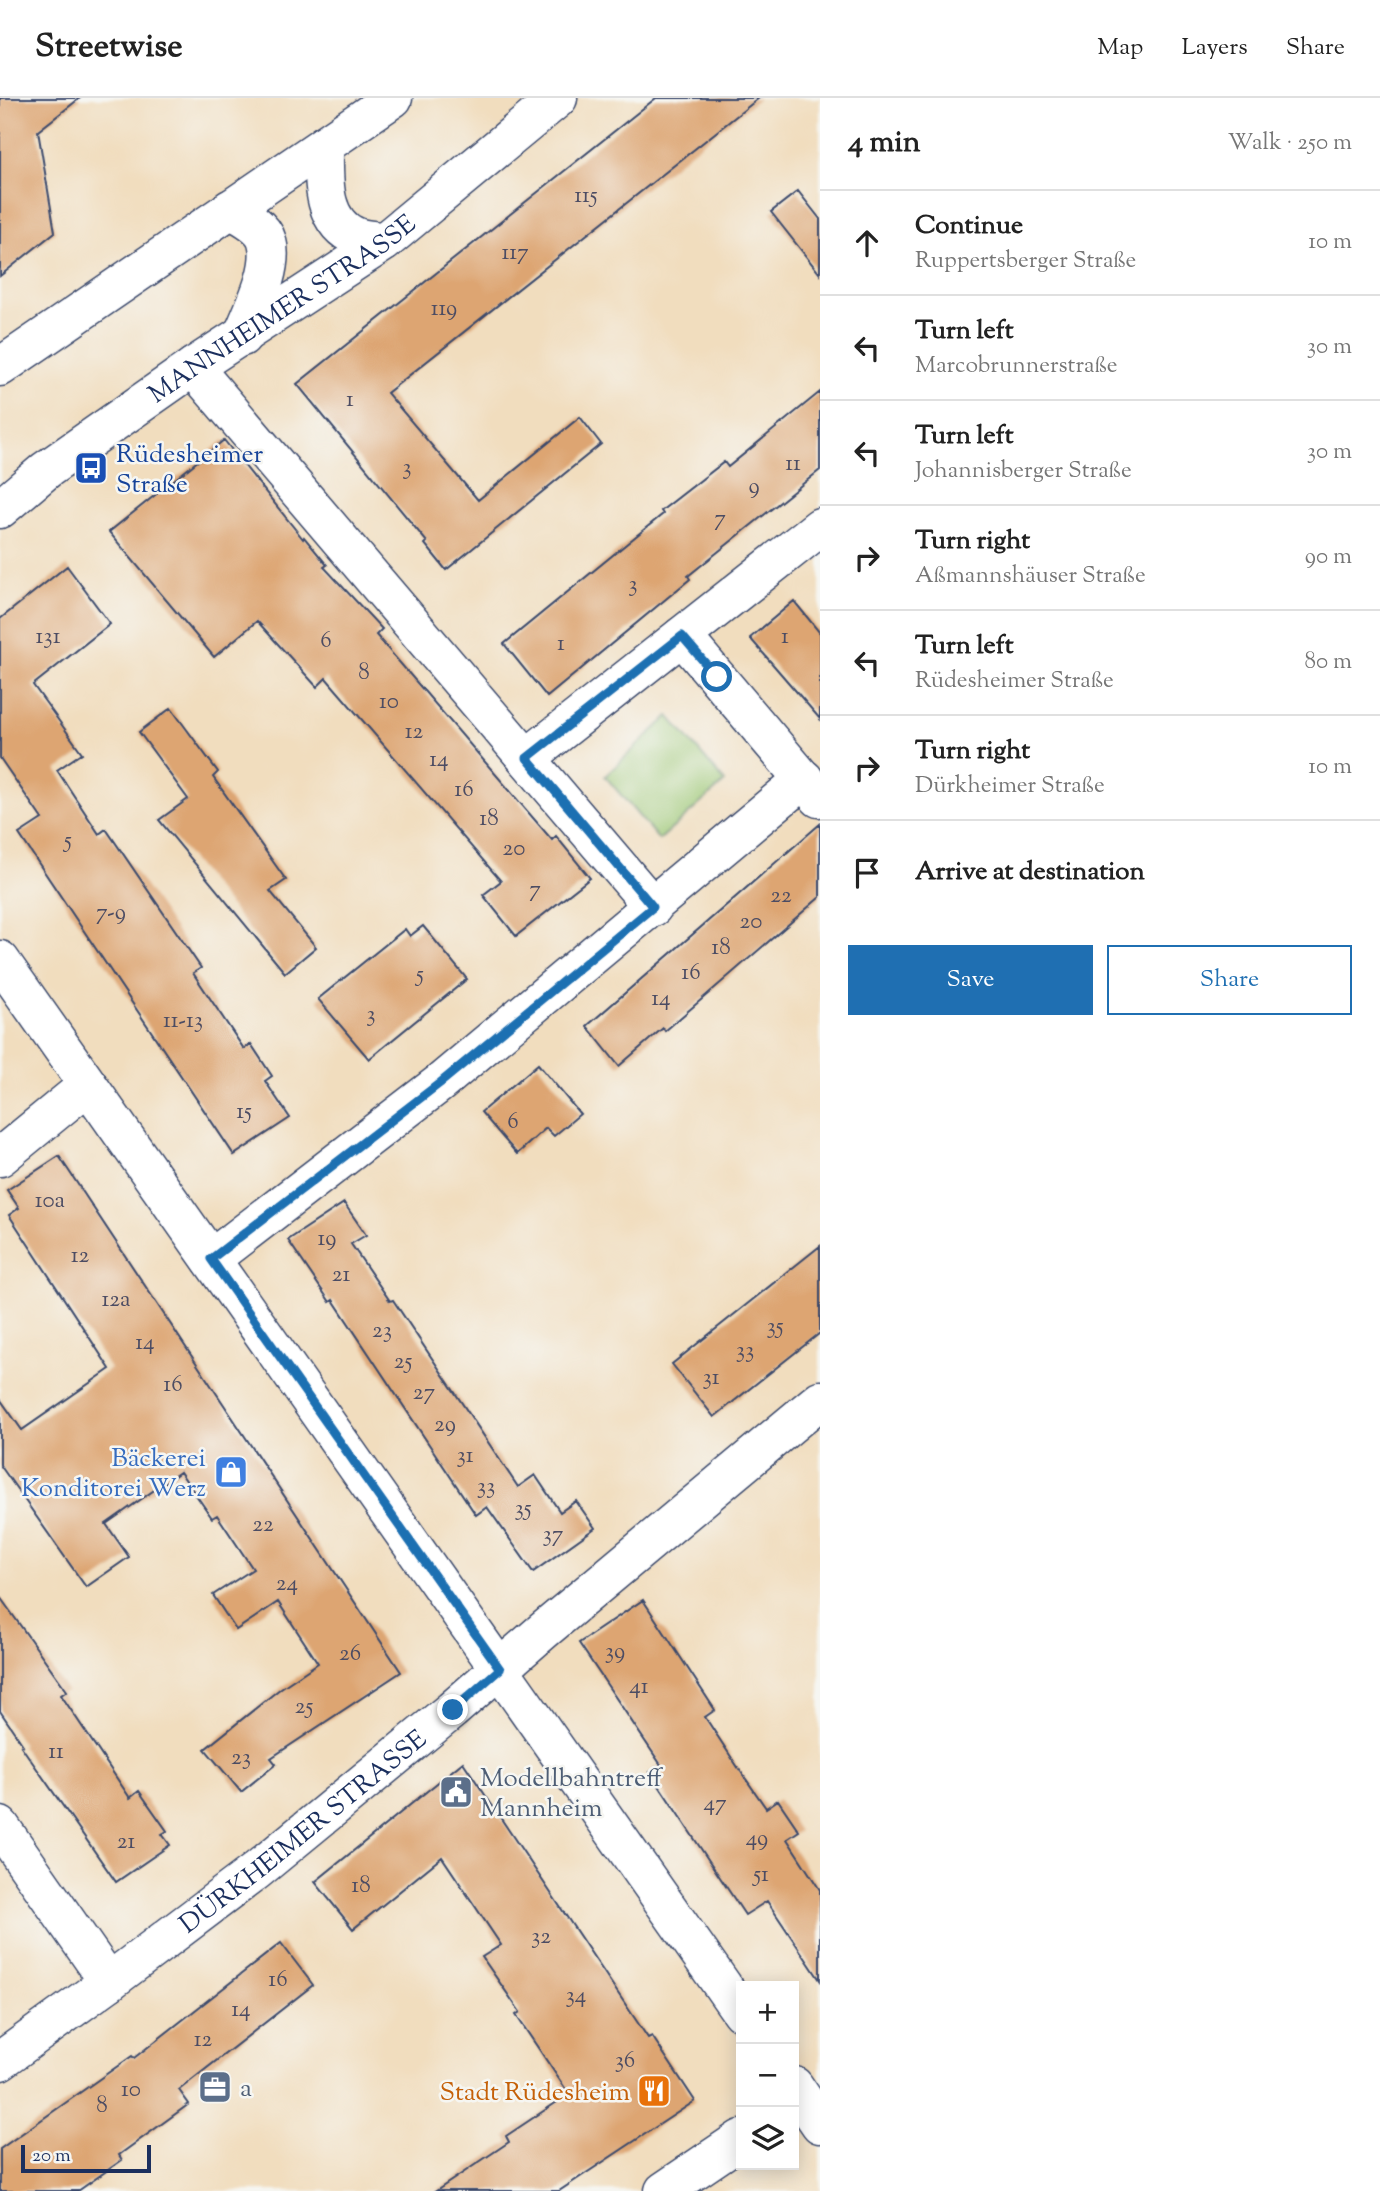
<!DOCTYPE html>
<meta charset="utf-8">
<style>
body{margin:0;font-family:"Sorts Mill Goudy",serif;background:#f2f2f2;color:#222}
.controls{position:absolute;right:21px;bottom:21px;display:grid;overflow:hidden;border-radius:0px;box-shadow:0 4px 18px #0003}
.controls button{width:63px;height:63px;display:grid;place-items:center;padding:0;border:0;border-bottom:2px solid #e0e0e0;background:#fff;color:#222;font:35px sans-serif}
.scale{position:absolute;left:21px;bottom:18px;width:130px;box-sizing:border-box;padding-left:7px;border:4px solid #1b2f5e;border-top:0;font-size:19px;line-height:24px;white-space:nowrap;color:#1b2f5e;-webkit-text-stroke:5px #f6f6f2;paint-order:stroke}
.stop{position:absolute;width:21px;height:21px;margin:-16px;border:5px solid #1f6fb2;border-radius:50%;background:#fff}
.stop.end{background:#1f6fb2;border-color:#fff;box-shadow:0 2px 7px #0008}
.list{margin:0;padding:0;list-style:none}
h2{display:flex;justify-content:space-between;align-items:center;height:91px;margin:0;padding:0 28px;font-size:30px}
h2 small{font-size:23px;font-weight:400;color:#767676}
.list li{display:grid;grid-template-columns:46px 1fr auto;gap:21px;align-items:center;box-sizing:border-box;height:105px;padding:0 28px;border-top:2px solid #e0e0e0}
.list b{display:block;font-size:26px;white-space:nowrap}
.list p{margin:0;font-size:23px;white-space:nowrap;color:#767676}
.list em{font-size:23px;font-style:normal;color:#767676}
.actions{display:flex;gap:14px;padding:21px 28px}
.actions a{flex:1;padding:16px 0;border:2px solid #1f6fb2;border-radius:0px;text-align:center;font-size:24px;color:#1f6fb2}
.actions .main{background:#1f6fb2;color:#fff}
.icon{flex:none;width:38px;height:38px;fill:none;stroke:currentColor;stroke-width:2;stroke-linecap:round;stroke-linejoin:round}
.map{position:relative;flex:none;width:820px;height:2093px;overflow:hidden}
header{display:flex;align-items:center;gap:42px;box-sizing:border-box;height:98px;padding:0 35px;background:#fff;border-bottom:2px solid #e0e0e0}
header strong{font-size:33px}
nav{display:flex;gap:38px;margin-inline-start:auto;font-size:24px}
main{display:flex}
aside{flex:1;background:#fff}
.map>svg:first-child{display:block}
.green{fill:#9dc774;stroke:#5c7b69;stroke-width:2}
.building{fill:#dda572}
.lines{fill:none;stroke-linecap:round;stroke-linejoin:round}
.street-casing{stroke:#3b496c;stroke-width:41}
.secondary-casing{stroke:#3b496c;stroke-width:41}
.street{stroke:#fff;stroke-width:38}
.secondary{stroke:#fff;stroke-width:38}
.route{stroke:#1f6fb2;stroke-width:9}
.labels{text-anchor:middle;stroke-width:5;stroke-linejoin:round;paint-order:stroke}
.number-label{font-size:23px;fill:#4c4c63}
.street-label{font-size:26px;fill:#1b2f5e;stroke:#f6f6f2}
.transit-label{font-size:26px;fill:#164399;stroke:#f6f6f2;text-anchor:start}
.shop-label{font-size:26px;fill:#366cbe;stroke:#f6f6f2;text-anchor:end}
.service-label{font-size:26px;fill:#4e5e75;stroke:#f6f6f2;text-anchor:start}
.food-label{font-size:26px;fill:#c56008;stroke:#f6f6f2;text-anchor:end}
</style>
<header>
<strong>Streetwise</strong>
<nav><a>Map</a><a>Layers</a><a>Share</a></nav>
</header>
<main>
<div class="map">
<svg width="820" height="2093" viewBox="0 0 820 2093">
<rect width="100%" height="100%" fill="#f6f6f2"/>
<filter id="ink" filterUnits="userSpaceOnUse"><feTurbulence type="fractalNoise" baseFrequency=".0143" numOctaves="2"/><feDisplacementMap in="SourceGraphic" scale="14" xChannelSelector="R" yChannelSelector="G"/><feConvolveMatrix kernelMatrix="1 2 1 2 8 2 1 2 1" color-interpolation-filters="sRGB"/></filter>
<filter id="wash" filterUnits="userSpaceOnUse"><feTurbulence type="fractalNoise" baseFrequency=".00686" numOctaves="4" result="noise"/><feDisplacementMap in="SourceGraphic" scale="28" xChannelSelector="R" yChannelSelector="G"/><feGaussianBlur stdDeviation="1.57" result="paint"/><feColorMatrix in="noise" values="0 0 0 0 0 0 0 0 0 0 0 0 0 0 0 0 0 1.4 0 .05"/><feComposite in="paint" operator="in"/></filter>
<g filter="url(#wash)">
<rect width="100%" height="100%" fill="#f1ddbe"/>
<path class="green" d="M669,618L725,684L659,742L605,678Z"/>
<g id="blocks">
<path class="building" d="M0,0H80L38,33L55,134L0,178Z
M656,0H759L387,295L478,402L580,319L601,346L446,472L425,446L427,444L297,286Z
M798,93L820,121V176L771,114Z
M820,294V372L688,478L690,481L547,599L504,546L663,416L661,413L724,364L728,369Z
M224,342L303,441L304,439L327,467L324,469L382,531L376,537L552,742L556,738L590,780L516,838L483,797L501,783L326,580L317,589L257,523L214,559L109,434Z
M67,468L110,526L33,587L82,655L57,672L99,736L106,731L201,870L193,875L244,951L251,946L272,978L265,983L290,1020L234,1057L19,736L42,721L0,660V521Z
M794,503L820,535V621L750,540Z
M171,610L218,674L213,679L286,782L270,793L316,849L285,875L159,722L188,701L139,634Z
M820,726V799L665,933L663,930L619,968L587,928Z
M423,828L467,881L369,961L318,901L405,831L410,838Z
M538,966L580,1016L554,1038L546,1030L517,1056L481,1014Z
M59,1058L401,1574L271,1660L276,1666L241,1694L205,1651L281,1590L318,1565L278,1504L236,1532L213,1497L253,1471L217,1417L212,1420L180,1374L106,1426L129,1459L86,1489L0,1367V1301L22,1332L110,1271L9,1117L19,1110L7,1092Z
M344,1105L366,1137L351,1146L390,1203L393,1202L518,1389L535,1377L560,1414L576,1403L595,1430L533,1474L487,1409L476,1417L333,1202L330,1204L288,1142Z
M820,1148V1235L714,1319L672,1266Z
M0,1499L67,1593L61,1597L130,1700L139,1693L167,1733L162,1736L170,1747L116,1784L21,1648L23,1647L0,1613Z
M643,1502L715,1612L705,1619L739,1671L766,1710L778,1702L799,1733L787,1741L820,1792V1882L767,1803L745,1817L650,1674L661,1667L579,1545Z
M463,1664L648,1940L652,1938L695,2003L559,2093H436L509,2044L506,2038L569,1996L516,1917L520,1914L482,1859L501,1847L442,1759L353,1831L315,1784Z
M281,1845L313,1887L179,1992L189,2006L119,2057L122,2062L78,2093H0V2051L132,1958L134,1960Z"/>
</g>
</g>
<g filter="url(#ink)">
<use href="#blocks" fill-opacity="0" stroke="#3b496c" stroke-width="2"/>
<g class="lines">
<defs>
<g id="street">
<path d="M193,269L653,809"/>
<path d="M682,538L819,700"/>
<path d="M527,660L820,429"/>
<path d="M0,862L741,1914"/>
<path d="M0,1059L88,987"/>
<path d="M211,1161L440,985L804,681"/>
<path d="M0,1728L109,1884"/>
<path id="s1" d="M0,1963L109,1884L256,1773L452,1612L543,1533L820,1302"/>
<path d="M794,1988L820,2026"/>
<path d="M664,2093L741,2041"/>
</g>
<g id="secondary">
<path d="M324,47C324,79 320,125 357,139C365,142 376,142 384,144"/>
<path d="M230,111C243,118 263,128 267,143C275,171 252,213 242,239"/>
<path d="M0,269L393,0"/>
<path id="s2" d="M0,411L46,372L193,269L384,144L558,0"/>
</g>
</defs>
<use href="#street" class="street-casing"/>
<use href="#secondary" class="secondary-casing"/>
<use href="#street" class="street"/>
<use href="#secondary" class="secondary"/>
</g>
</g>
<g class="lines" filter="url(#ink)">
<path class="route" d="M453,1612L500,1571L211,1161L440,985L653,809L527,660L682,538L717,579"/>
</g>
<defs>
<symbol id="bus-square" viewBox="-11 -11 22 22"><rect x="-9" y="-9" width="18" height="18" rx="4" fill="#1a4fb4" stroke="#f6f6f2"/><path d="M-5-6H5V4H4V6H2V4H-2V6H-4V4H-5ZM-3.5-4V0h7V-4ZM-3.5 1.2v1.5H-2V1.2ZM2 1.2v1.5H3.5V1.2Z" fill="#fff"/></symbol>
<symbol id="shop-square" viewBox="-11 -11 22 22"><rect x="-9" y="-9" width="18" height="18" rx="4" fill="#3f7fe0" stroke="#f6f6f2"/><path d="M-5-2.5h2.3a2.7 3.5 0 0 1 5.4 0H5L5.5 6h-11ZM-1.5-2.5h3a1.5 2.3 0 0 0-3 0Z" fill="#fff"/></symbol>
<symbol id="civic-square" viewBox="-11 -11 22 22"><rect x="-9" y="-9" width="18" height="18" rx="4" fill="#5c6f8a" stroke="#f6f6f2"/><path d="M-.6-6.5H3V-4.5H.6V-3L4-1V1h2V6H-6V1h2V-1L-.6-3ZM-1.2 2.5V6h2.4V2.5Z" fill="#fff"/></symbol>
<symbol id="office-square" viewBox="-11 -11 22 22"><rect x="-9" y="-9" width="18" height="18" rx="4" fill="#5c6f8a" stroke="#f6f6f2"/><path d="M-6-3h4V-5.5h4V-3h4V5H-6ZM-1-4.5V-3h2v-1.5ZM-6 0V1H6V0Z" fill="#fff"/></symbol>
<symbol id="restaurant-square" viewBox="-11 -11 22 22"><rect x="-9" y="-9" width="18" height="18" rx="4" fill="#e8710a" stroke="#f6f6f2"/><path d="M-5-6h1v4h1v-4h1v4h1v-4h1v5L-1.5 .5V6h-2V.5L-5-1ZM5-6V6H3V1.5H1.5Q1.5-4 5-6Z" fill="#fff"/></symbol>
</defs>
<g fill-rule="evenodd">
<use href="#bus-square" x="72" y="351" width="38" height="38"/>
<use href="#shop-square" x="212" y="1355" width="38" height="38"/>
<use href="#civic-square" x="437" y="1675" width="38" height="38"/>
<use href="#office-square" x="196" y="1970" width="38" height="38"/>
<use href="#restaurant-square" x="635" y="1974" width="38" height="38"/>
</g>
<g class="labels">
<g class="number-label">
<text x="586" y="104">115</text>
<text x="515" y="161">117</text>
<text x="444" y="217">119</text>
<text x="350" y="308">1</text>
<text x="793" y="372">11</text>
<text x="407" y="376">3</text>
<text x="754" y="395">9</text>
<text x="720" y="427">7</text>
<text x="633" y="493">3</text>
<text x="48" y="545">131</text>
<text x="785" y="545">1</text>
<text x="326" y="549">6</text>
<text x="561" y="552">1</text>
<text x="364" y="581">8</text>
<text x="389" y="610">10</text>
<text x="414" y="640">12</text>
<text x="439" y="668">14</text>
<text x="464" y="698">16</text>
<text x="489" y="727">18</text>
<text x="68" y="749">5</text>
<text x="514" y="757">20</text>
<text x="535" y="798">7</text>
<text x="781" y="804">22</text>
<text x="111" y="821">7-9</text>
<text x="751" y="830">20</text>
<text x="721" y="856">18</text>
<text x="691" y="881">16</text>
<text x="420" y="883">5</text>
<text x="661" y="907">14</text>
<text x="371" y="923">3</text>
<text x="183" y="929">11-13</text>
<text x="244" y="1020">15</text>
<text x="513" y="1030">6</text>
<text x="50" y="1109">10a</text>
<text x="327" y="1147">19</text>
<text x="80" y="1164">12</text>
<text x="341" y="1183">21</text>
<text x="116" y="1208">12a</text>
<text x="775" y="1235">35</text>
<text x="382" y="1239">23</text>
<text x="145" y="1251">14</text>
<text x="745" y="1259">33</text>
<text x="403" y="1270">25</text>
<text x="711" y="1286">31</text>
<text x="173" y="1293">16</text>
<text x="424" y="1301">27</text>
<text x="445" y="1333">29</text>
<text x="465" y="1364">31</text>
<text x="486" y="1395">33</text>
<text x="523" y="1417">35</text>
<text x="263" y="1433">22</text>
<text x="553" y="1443">37</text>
<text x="287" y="1492">24</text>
<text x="615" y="1560">39</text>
<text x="350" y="1562">26</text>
<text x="639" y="1595">41</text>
<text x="304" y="1615">25</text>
<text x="56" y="1660">11</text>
<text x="241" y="1666">23</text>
<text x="715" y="1712">47</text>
<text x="757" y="1747">49</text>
<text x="126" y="1750">21</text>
<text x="761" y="1783">51</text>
<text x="361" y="1794">18</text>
<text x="541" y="1845">32</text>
<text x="278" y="1888">16</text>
<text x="576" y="1904">34</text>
<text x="241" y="1918">14</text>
<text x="203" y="1948">12</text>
<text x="625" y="1969">36</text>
<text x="131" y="1998">10</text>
<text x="102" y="2014">8</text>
</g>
<g class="street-label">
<text dy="9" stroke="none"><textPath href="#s2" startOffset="346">MANNHEIMER STRASSE</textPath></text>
<text dy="9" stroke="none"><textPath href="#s1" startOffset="380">DÜRKHEIMER STRASSE</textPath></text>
</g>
<g class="transit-label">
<text x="116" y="364">Rüdesheimer<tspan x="116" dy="30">Straße</tspan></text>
</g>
<g class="shop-label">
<text x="206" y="1368">Bäckerei<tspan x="206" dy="30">Konditorei Werz</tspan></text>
</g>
<g class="service-label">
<text x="480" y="1688">Modellbahntreff<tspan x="480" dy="30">Mannheim</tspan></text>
<text x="240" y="1998">a</text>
</g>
<g class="food-label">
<text x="630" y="2002">Stadt Rüdesheim</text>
</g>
</g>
</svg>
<div class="controls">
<button>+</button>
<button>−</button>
<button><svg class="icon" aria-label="layers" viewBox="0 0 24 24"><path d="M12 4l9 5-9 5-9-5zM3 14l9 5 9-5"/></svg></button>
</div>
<div class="scale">20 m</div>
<div class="stop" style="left:717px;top:579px"></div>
<div class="stop end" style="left:453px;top:1612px"></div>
</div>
<aside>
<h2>4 min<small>Walk · 250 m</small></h2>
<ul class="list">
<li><svg class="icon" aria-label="ahead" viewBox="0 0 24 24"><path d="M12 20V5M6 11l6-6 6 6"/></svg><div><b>Continue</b><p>Ruppertsberger Straße</p></div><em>10 m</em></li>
<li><svg class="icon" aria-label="left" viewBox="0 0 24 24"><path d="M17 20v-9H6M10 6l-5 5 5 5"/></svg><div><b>Turn left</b><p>Marcobrunnerstraße</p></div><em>30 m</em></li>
<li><svg class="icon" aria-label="left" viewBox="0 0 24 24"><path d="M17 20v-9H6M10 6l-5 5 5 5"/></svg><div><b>Turn left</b><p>Johannisberger Straße</p></div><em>30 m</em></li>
<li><svg class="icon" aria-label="right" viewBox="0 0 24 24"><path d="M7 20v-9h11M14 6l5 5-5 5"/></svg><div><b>Turn right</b><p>Aßmannshäuser Straße</p></div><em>90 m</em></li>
<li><svg class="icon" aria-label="left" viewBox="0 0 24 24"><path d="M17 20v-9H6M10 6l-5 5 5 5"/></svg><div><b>Turn left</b><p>Rüdesheimer Straße</p></div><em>80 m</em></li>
<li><svg class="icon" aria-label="right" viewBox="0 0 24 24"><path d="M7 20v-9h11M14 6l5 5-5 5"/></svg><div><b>Turn right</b><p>Dürkheimer Straße</p></div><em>10 m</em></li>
<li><svg class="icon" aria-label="arrive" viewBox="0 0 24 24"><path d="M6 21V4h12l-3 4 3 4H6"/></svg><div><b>Arrive at destination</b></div></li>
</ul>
<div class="actions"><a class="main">Save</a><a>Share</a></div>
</aside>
</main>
